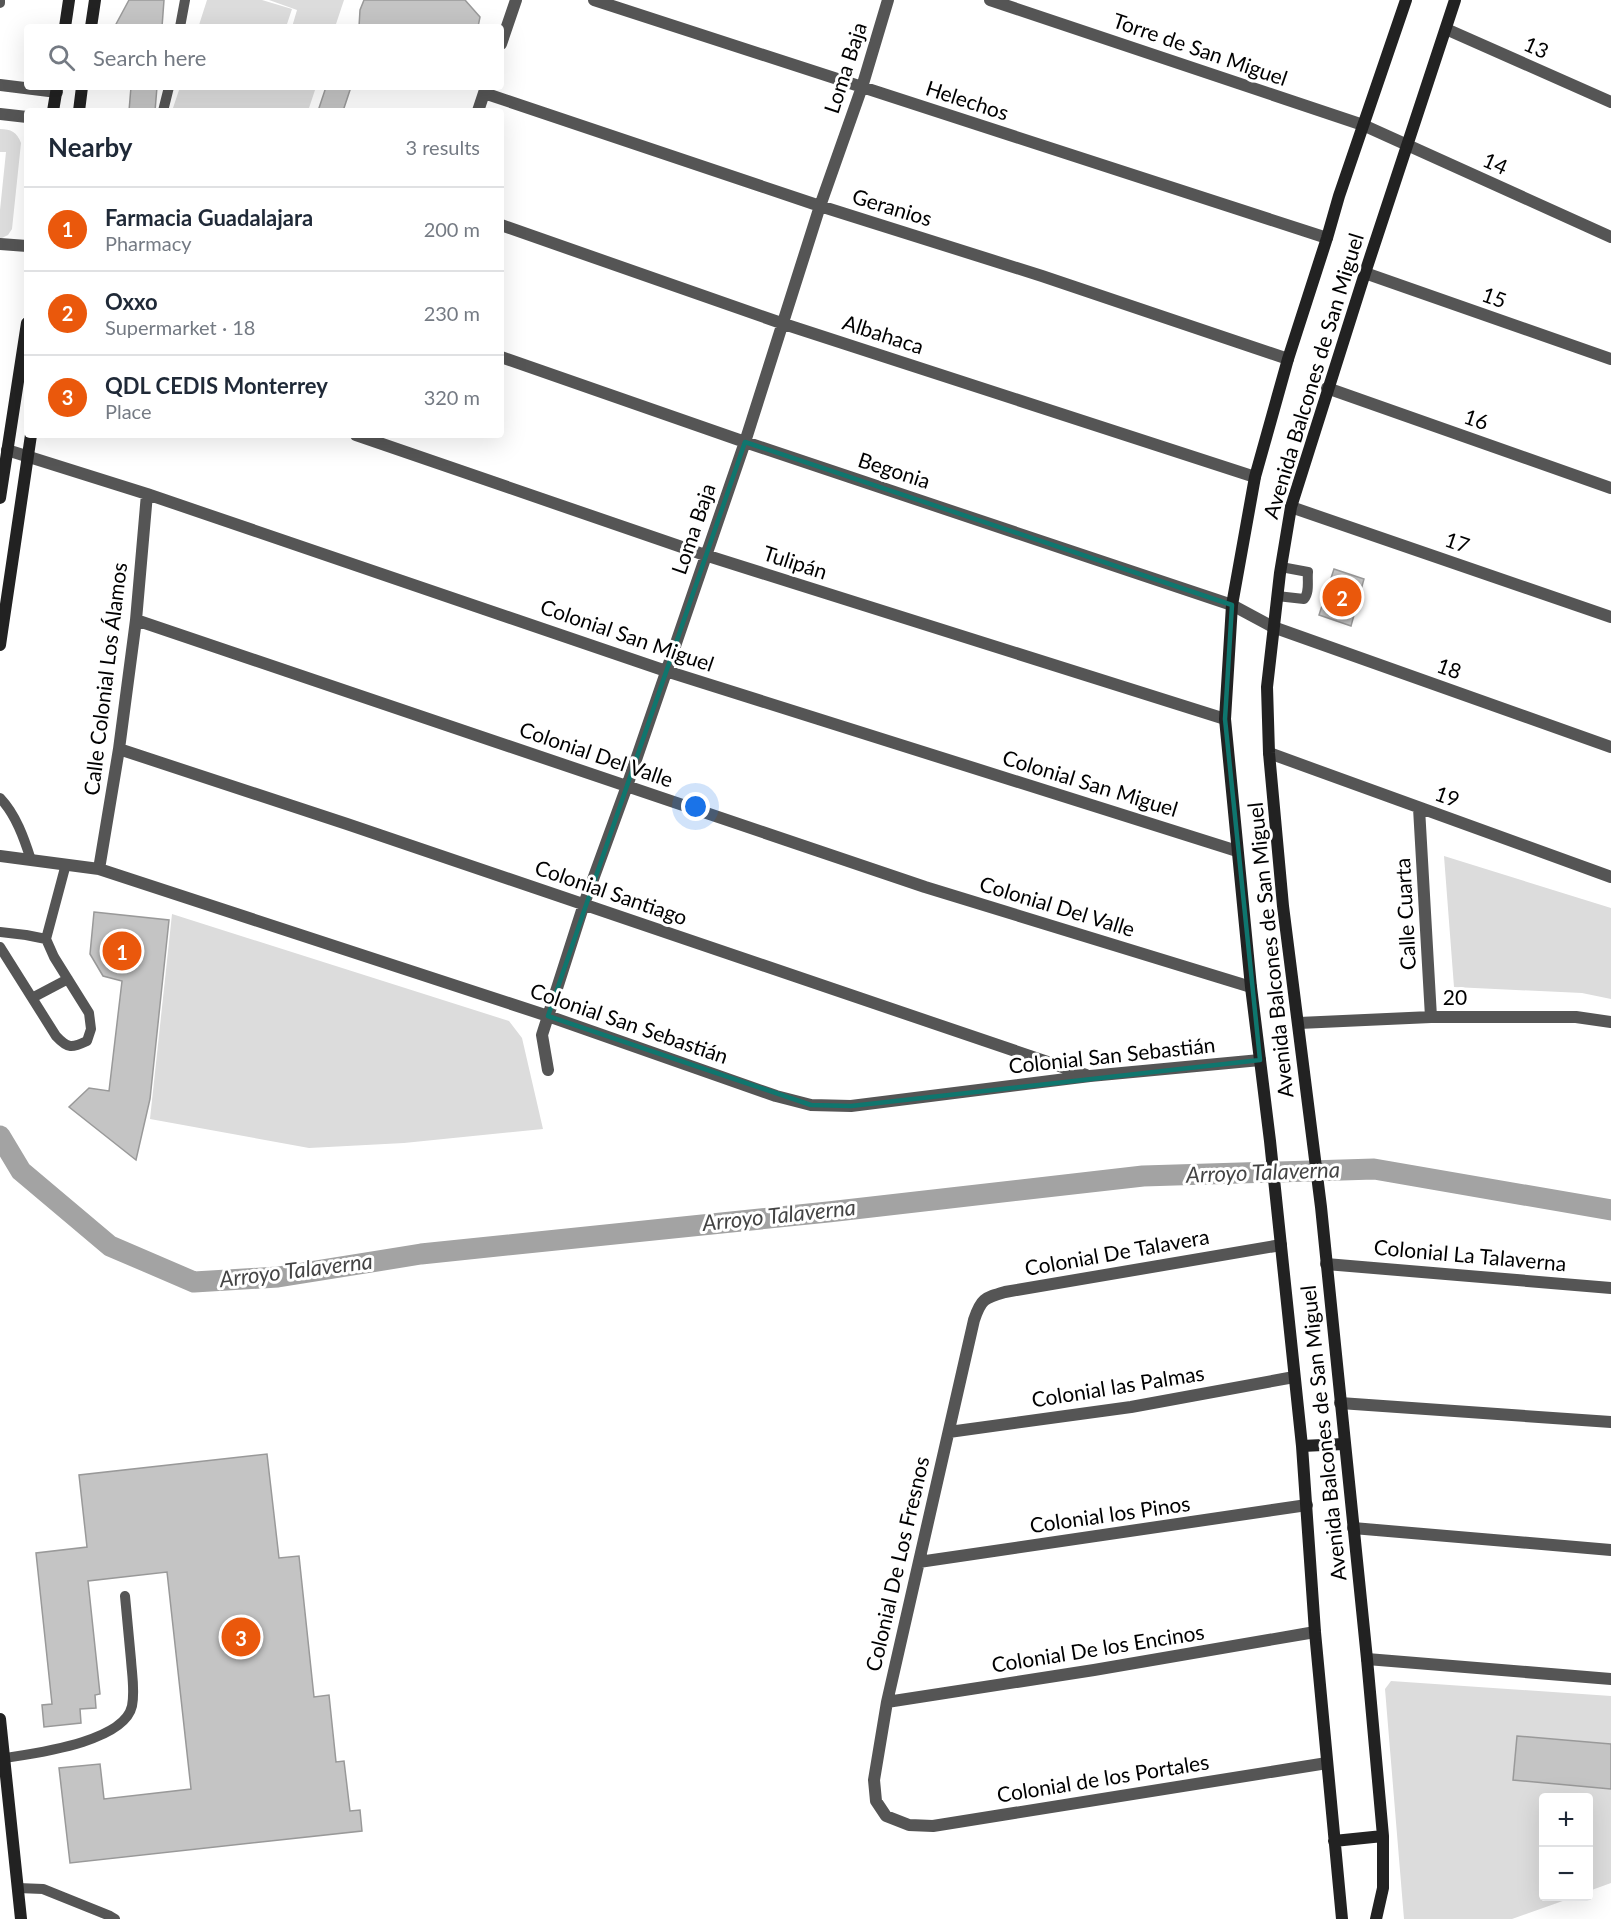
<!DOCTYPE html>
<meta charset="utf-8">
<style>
body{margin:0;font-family:Lato,sans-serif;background:#f6f6f7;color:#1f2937}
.controls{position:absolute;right:18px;bottom:18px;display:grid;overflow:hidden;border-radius:6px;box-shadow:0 6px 24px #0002}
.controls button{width:54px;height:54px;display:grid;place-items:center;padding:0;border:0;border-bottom:2px solid #e0e1e3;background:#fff;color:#1f2937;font:30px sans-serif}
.you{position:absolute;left:696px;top:807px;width:21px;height:21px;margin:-15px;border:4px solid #fff;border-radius:50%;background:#1a73e8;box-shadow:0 0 0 9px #1a73e833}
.badge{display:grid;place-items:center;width:39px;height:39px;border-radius:50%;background:#ea580c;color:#fff;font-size:20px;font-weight:700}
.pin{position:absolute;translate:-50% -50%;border:3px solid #fff;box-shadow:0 2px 6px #0006}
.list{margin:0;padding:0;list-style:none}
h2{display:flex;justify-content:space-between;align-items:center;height:78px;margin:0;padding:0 24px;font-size:26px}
h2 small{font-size:20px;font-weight:400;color:#747a83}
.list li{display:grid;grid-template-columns:39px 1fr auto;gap:18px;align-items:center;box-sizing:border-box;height:84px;padding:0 24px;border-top:2px solid #e0e1e3}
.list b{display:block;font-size:22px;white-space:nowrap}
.list p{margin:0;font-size:20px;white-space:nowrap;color:#747a83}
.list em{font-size:20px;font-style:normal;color:#747a83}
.icon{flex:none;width:33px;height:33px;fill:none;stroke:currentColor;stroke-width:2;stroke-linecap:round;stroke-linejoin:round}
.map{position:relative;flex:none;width:1611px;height:1919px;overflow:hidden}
.search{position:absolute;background:#fff;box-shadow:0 6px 24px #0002;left:24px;top:24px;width:480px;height:66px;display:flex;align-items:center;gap:15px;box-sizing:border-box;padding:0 21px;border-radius:6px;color:#747a83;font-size:22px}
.panel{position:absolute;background:#fff;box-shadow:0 6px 24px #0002;left:24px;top:108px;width:480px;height:330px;border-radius:6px}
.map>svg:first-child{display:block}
.green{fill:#dcdcdc}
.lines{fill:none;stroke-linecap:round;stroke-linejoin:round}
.canal{stroke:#a3a3a3;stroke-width:21}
.building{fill:#c4c4c4;stroke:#999;stroke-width:1.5}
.lane{stroke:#555;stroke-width:10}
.street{stroke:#555;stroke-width:12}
.secondary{stroke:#222;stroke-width:12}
.marked{fill:none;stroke:#0f766e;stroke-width:4.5;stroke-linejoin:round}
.labels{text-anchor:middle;stroke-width:6;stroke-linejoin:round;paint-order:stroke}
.street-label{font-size:21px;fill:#000;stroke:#fff}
.water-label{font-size:22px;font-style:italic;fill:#444;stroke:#fff}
</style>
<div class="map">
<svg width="1611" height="1919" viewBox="0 0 1611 1919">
<rect width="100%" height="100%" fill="#fff"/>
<path class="green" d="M207,0H262L292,9L286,27H204L199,25Z
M269,0H344L335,27H292L297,10Z
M180,87H316L308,111H172Z
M0,129C11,129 17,132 21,143L12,229L8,235L0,239V210L6,152H0Z
M1444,856L1611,908V999L1582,993L1454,987Z
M172,914L509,1021L522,1038L543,1129L404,1143L309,1148L150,1119Z
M1391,1681L1611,1696V1883L1589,1891L1588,1798H1544V1896L1574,1897L1512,1919H1404L1385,1689Z"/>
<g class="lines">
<path class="canal" d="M0,1136L21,1171L110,1246L194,1282L278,1277L421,1254L828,1212L1143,1176L1374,1169L1611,1210"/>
</g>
<path class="building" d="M129,0H164L162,27L115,26Z
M364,0H465L480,17L478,27H359L360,10Z
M131,87H157L155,111H129Z
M326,87H351L343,111H318Z
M1334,569L1364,579L1351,626L1319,615Z
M94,912L169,920L150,1099L136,1160L69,1107L89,1088L109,1091L122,981L103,976L90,954Z
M267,1454L279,1558L299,1556L314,1697L329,1695L336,1762L344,1761L350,1811L360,1810L362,1831L70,1863L59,1768L100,1764L104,1799L191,1789L167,1572L88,1581L100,1694L95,1695L96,1708L80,1709L81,1723L44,1727L42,1705L52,1704L36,1553L87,1547L79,1475Z
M1517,1736L1611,1744V1789L1513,1780Z"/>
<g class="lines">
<path class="lane" d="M0,3V0
M180,27L185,0
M163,111L169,87
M1277,596L1304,599C1310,592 1307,581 1308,572L1281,567
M0,798C16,815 24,838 31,860
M0,932L26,935L46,939
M0,947L56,1036C68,1049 72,1048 87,1041L91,1029L89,1013L54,957L46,939L66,864
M32,998L68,979
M5,1758C36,1753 124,1742 132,1706C135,1691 132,1675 131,1660C129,1639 127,1617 125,1596
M18,1888L43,1889L110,1916L115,1919"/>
<path class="street" d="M594,0L1327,238
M990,0L1363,125L1611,237
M1446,29L1611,102
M501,44L516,0
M0,85L57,92
M484,93L820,206L1042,276L1288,359
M478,111L486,87
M0,114L27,117
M501,225L784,324L1255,477
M0,244L27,246
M1365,273L1611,359
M501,357L745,442L1232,605L1273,627L1611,747
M1327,388L1611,488
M356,435L705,555L1225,719
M7,450L147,494L666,671L1237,851
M1291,507L1611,617
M136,620L925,887L1251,987
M119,749L347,824L1086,1075
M1269,753L1611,877
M1419,808L1431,1017
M0,856L99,869L548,1016L776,1096L811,1105L851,1106L1090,1076L1260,1060
M99,869L119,749L136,620L147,494
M1299,1023L1431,1017H1576L1611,1022
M548,1070L542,1035L584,904L627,786L745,442L820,206L862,87L888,0
M1281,1245L1005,1292C984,1298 981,1299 974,1320L887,1702L874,1780L876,1801L886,1816L909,1825L933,1826L1327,1763
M1326,1264L1611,1288
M1340,1403L1611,1422
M949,1432L1131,1407L1294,1377
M1353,1528L1611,1550
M919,1562L1307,1505
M1367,1659L1611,1679
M887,1702L1094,1670L1315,1632"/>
<path class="secondary" d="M65,27L69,0
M91,27L95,0
M53,111L57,87
M79,111L82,87
M0,498L27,323
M0,645L31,435
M1302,1446L1344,1444
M0,1719L21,1919
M1334,1841L1383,1836
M1342,1919L1315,1632L1302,1446L1270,1141L1251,987L1225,719L1232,605L1255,477L1288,359L1327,238L1339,196L1406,0
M1376,1919L1383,1888V1836L1367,1659L1321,1207L1283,906L1269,753L1267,687L1280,573L1291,507L1365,273L1455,0"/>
</g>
<path class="marked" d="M745,442L1232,605L1225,719L1260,1060L851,1106L811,1105L548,1016Z"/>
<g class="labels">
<g class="street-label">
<text transform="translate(1536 48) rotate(24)" y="7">13</text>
<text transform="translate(1200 50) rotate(19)" y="7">Torre de San Miguel</text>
<text transform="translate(846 68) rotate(-72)" y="7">Loma Baja</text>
<text transform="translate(967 101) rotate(18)" y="7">Helechos</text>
<text transform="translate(1495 164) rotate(24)" y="7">14</text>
<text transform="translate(892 208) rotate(17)" y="7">Geranios</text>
<text transform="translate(1494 298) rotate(20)" y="7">15</text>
<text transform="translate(883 335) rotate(18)" y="7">Albahaca</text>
<text transform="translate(1314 376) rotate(-73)" y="7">Avenida Balcones de San Miguel</text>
<text transform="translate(1476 420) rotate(19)" y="7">16</text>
<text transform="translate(894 471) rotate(18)" y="7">Begonia</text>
<text transform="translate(694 529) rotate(-71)" y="7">Loma Baja</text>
<text transform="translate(1457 543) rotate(19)" y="7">17</text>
<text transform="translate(795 563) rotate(18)" y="7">Tulipán</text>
<text transform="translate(627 636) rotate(19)" y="7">Colonial San Miguel</text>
<text transform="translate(1449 669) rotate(20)" y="7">18</text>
<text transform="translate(106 679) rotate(-83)" y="7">Calle Colonial Los Álamos</text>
<text transform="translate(596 755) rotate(19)" y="7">Colonial Del Valle</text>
<text transform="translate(1090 784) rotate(17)" y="7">Colonial San Miguel</text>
<text transform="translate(1447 797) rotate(20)" y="7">19</text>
<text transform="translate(611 893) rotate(19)" y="7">Colonial Santiago</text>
<text transform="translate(1057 907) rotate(17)" y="7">Colonial Del Valle</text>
<text transform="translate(1406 914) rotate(-93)" y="7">Calle Cuarta</text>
<text transform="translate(1271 950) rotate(-96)" y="7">Avenida Balcones de San Miguel</text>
<text x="1455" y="1005">20</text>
<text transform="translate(629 1024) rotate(19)" y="7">Colonial San Sebastián</text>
<text transform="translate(1112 1056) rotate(-6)" y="7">Colonial San Sebastián</text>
<text transform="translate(1117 1253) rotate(-10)" y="7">Colonial De Talavera</text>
<text transform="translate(1470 1256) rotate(5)" y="7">Colonial La Talaverna</text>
<text transform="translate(1118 1387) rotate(-9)" y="7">Colonial las Palmas</text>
<text transform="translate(1324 1433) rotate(-96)" y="7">Avenida Balcones de San Miguel</text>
<text transform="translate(1110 1515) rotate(-8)" y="7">Colonial los Pinos</text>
<text transform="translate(898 1564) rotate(-77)" y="7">Colonial De Los Fresnos</text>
<text transform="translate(1098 1649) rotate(-9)" y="7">Colonial De los Encinos</text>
<text transform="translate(1103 1779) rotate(-9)" y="7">Colonial de los Portales</text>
</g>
<g class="water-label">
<text transform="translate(1263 1172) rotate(-2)" y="8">Arroyo Talaverna</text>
<text transform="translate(779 1215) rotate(-6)" y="8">Arroyo Talaverna</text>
<text transform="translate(296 1270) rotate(-7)" y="8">Arroyo Talaverna</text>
</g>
</g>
</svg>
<div class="controls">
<button>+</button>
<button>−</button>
</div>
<div class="you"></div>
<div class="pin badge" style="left:122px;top:951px">1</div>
<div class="pin badge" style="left:1342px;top:597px">2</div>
<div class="pin badge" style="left:241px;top:1637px">3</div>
<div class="search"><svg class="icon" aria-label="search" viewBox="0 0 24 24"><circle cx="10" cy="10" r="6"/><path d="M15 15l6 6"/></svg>Search here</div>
<section class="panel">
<h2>Nearby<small>3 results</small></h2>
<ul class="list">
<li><span class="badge">1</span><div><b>Farmacia Guadalajara</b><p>Pharmacy</p></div><em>200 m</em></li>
<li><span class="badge">2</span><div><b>Oxxo</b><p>Supermarket · 18</p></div><em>230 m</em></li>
<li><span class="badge">3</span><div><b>QDL CEDIS Monterrey</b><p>Place</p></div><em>320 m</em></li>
</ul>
</section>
</div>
